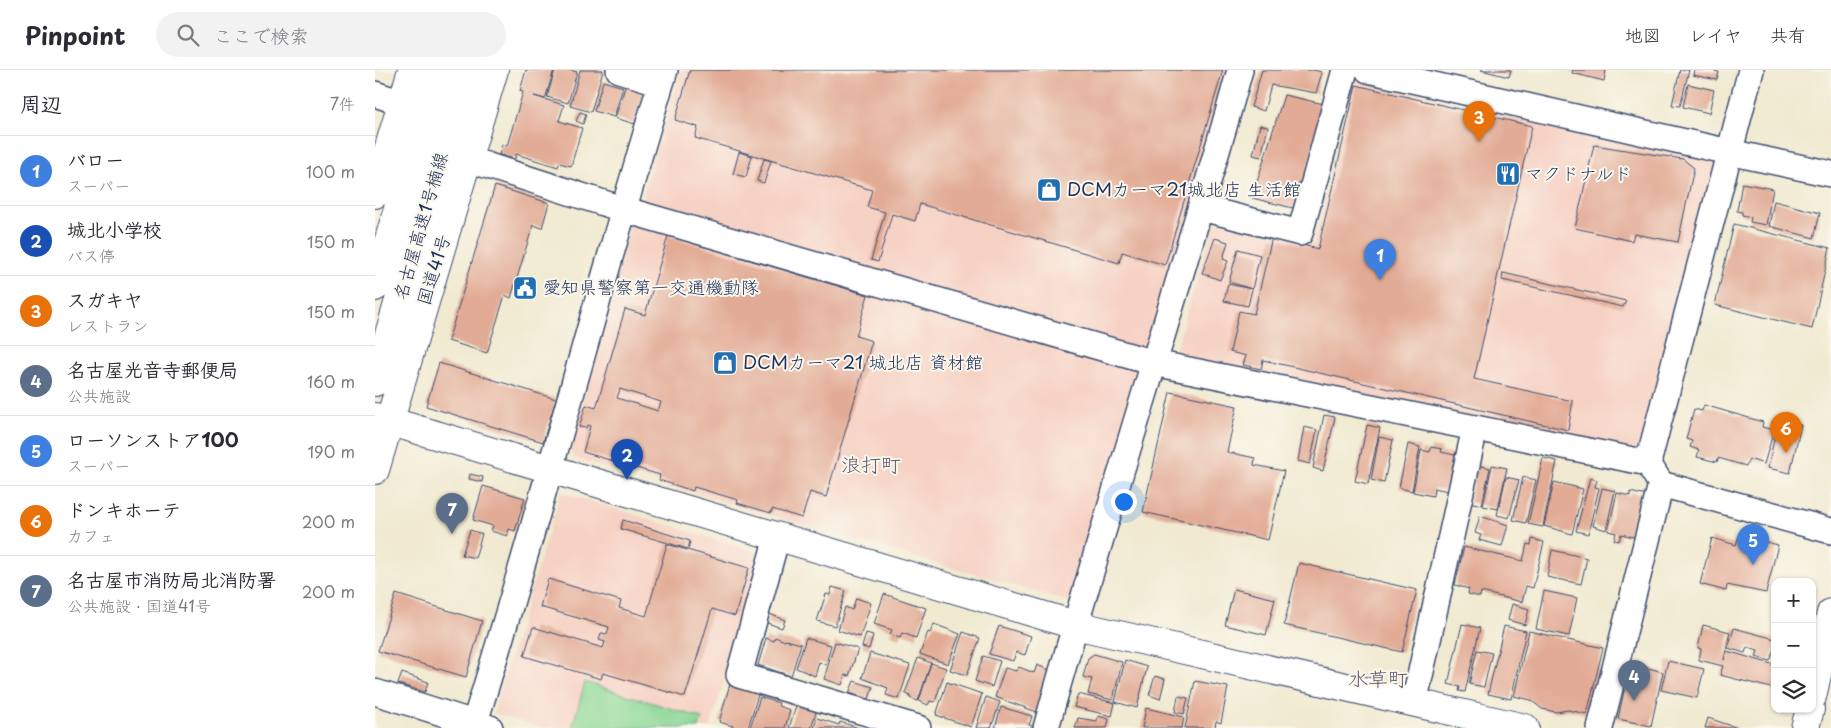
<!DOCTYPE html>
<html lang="ja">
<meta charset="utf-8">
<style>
body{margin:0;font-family:"Playpen Sans","Klee One",sans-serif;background:#f2f2f3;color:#2b2b33}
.controls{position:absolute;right:15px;bottom:15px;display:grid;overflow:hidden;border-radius:10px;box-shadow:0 1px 4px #0004}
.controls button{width:45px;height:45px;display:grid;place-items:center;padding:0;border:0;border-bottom:1px solid #e1e1e2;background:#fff;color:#2b2b33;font:25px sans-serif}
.you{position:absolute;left:748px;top:431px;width:18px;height:18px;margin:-12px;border:4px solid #fff;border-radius:50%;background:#1a73e8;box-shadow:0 0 0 8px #1a73e833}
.badge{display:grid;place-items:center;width:32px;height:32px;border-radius:50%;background:#1f6fb2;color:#fff;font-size:16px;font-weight:700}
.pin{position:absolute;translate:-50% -41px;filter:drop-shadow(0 1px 2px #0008)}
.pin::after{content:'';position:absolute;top:26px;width:18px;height:15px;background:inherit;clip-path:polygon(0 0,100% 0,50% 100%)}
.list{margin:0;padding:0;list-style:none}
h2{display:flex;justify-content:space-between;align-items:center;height:65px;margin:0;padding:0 20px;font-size:21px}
h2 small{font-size:16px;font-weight:400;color:#7c7c81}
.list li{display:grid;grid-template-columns:32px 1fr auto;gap:15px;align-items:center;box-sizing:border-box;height:70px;padding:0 20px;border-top:1px solid #e1e1e2}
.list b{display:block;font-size:19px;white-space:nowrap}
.list p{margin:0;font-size:16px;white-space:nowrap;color:#7c7c81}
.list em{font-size:16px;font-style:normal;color:#7c7c81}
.icon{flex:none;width:28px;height:28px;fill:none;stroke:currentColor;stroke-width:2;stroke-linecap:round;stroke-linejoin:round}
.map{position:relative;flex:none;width:1456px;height:658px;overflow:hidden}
header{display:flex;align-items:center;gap:30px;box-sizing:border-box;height:70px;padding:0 25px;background:#fff;border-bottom:1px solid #e1e1e2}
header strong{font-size:24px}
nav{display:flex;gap:28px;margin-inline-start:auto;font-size:18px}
.search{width:350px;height:45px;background:#f2f2f3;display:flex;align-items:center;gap:12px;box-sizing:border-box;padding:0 18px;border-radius:28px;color:#7c7c81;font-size:19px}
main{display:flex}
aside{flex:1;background:#fff}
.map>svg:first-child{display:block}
.built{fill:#f6d2c4}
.green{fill:#8cd895;stroke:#54847a}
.building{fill:#e2ab95;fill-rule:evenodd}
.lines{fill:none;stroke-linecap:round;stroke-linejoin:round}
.street-casing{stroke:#3b4b6f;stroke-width:28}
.secondary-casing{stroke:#3b4b6f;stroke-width:30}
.highway-casing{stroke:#3b4b6f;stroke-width:30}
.street{stroke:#fff;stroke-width:25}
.secondary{stroke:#fff;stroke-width:28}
.highway{stroke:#fff;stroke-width:28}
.labels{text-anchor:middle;stroke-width:4;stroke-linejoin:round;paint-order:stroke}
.poi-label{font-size:18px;fill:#1b2f5e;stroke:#fbf7ec;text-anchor:start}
.street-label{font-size:18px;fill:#1b2f5e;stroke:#fbf7ec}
.quarter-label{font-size:20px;fill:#615a71;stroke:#fbf7ec}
</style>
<header>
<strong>Pinpoint</strong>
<div class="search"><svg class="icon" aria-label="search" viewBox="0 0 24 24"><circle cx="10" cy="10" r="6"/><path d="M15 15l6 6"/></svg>ここで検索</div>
<nav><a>地図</a><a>レイヤ</a><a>共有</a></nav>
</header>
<main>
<aside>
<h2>周辺<small>7件</small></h2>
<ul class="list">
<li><span class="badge" style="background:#3f7fe0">1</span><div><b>バロー</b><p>スーパー</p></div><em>100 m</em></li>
<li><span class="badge" style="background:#1a4fb4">2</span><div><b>城北小学校</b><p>バス停</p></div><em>150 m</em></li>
<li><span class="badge" style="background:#e8710a">3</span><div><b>スガキヤ</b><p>レストラン</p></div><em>150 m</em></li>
<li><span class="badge" style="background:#5c6f8a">4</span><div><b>名古屋光音寺郵便局</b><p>公共施設</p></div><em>160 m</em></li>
<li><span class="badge" style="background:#3f7fe0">5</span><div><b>ローソンストア100</b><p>スーパー</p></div><em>190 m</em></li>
<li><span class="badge" style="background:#e8710a">6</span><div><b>ドンキホーテ</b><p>カフェ</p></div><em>200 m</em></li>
<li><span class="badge" style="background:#5c6f8a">7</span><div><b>名古屋市消防局北消防署</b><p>公共施設 · 国道41号</p></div><em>200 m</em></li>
</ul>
</aside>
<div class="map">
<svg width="1456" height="658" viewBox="0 0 1456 658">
<rect width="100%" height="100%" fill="#fbf7ec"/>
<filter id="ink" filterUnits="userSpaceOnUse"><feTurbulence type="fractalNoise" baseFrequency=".02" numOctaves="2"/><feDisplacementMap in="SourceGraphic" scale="10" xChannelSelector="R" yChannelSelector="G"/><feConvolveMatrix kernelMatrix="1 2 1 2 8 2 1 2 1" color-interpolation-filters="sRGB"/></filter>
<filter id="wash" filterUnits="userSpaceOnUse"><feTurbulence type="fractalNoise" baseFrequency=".0096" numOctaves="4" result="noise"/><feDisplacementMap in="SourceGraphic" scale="20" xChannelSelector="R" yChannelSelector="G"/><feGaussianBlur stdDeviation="1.12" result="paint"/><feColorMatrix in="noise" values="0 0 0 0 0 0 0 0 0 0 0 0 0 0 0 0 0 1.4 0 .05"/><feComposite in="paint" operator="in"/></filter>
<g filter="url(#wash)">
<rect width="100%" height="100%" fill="#f1ead1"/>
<path class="built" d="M306,0H858L776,278L767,282L272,135L268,124Z
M980,10L1221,67L1351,93L1267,381L806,292L800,282L838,156L846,152L939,174Z
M256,153L769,299L706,535L198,388L195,379Z
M186,422L388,484L335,658H166L118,643Z"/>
<path class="green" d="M210,612L327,648L324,658H197Z"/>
<g id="blocks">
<path class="building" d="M151,0H179L170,29L159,26L189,35L184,51L207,58L196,96L184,93L183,97L141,84L140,89L124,85L127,74L132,76L148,22L145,21Z
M180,0H195L202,2L193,33L172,27Z
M205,0H228L216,42L195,36Z
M315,0H848L790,195L747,182L744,193L545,134L540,151L517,144L503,192L496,190L510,142L492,137L497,120L320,68L323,57L300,50Z
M887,0H938L947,2L941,23L896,15L889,41L876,37Z
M1106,0H1136L1134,7Z
M1198,0H1231L1229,11L1197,3Z
M1305,0H1314L1305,36L1297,35Z
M1319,0H1334L1344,2L1342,10L1318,5Z
M253,8L273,15L260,54L240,48Z
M228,11L248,17L239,47L219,41Z
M1313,14L1339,20L1334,43L1308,37Z
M981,15L1157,56L1099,309L1198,331L1193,360L888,290L886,299L868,295L871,286L855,282L864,241L879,244L897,167L943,179Z
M909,25L949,34L922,139L877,128Z
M205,42L211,44L208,54L201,51Z
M885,55L893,57L886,87L878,85Z
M1219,75L1308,89L1319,98L1303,172L1259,164L1257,171L1200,158Z
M364,82L377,86L371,107L358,104Z
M389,89L396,91L389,113L382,111Z
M1367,113L1398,119L1391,155L1375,152L1376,147L1367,145V142L1362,141Z
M120,116L174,133L167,158L158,155L136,228L130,225L112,283L73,271Z
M1399,131L1445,143L1439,168L1394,156Z
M1359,154L1455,178L1437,259L1340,235Z
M293,166L493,225L481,266L497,271L451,427L435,422L427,448L397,439L396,443L362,433L363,430L319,417L318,421L284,410L285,405L208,382L215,356L212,355L211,358L204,357L211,335L221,338L250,239L270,245ZM245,319L286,332L283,341L242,328Z
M840,168L853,172L848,189L853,191L845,210L827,203Z
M863,179L885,185L877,219L854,212Z
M1128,203L1251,231L1248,237L1127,210Z
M853,214L877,219L873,236L849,231Z
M64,293L181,329L168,372L51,336Z
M795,322L862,336L852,382L880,388L879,395L909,401L893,470L768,442Z
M1329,335L1388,352L1387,357L1399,360L1389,394L1374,389L1371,396L1343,388L1342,392L1322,387L1324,380L1315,377L1317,371L1311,369L1319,339L1327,341Z
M949,345L960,347L948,401L938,398Z
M1403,350L1426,355L1415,403L1393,398Z
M992,355L1005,358L993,414L980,411Z
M929,357L942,360L935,394L923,391Z
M1004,367L1018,370L1009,413L996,410Z
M1033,374L1045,377L1037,421L1024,418Z
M1056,377L1067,379L1066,382L1080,385L1073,421L1059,418L1058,426L1038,422L1046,380L1055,382Z
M1168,388L1182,391L1168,457L1153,454Z
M1102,395L1115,398L1107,435L1094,432Z
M1117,395L1132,398L1123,439L1108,436Z
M95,404L108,407L107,412L94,409Z
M1131,407L1144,410L1134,448L1122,445Z
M1148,407L1161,410L1151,453L1138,450Z
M1215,408L1222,410L1220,417L1224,418L1213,464L1201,461Z
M1179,412L1208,419L1197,464L1169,456Z
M108,416L150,428L140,461L134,459L132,466L116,461L118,456L98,450Z
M1227,418L1240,421L1231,460L1218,456Z
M1255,422L1272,426L1263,468L1246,464L1244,471L1239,470L1241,463L1233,461L1242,423L1255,426Z
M1105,446L1133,455L1127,476L1104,470L1106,465L1100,463Z
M248,450L315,471L313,479L246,459Z
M95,460L107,464L100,488L87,485Z
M1364,465L1403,475L1391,523L1352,515L1351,521L1325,514L1337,468L1361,475Z
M1157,469L1169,472L1158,518L1151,516L1147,532L1106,522L1105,527L1093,524L1094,519L1080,515L1089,477L1148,491L1152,474L1156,475Z
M292,474L374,498L360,546L337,539L310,627L228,603L226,609L149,586L158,557L228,578L230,572L224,570L226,563L232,564L234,557L165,537L173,509L246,531L244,538L271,546Z
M1177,480L1212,488L1206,514L1172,507Z
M924,493L1042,520L1027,582L909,555Z
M457,517L471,521L460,556L442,551L451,524L455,525Z
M859,519L900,529L891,565L850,555Z
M1169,521L1202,528L1194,566L1161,559Z
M21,524L107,551L91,607L3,581Z
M509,524L551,538L541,568L527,563L525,568L515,565L517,560L499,554Z
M481,528L496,533L485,567L463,560L470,537L477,540Z
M1137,534L1154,539L1150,555L1133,550Z
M394,544L410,550L407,558L392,553Z
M559,554L585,564L573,594L545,584L553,562L555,563Z
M1087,554L1105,558L1090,622L1084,621L1085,617L1073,614Z
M1328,555L1355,562L1349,590L1352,581L1400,595V619L1345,605L1348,596L1324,590L1326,579L1323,578Z
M624,556L656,566L650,585L641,582L638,591L614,584Z
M1129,556L1151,561L1136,629L1113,624Z
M1359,558L1400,569V576L1395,591L1381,587L1383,581L1372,577L1370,583L1353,578Z
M1154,561L1228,578L1212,644L1193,640L1181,642L1167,639L1156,630L1139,626Z
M588,562L605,568L592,605L575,600Z
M491,563L498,565L494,579L487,577Z
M400,567L410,571L411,570L426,574L416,606L383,595L391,568L399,571Z
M431,568L456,575L451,595L444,592L440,606L421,598Z
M460,572L483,579L474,606L470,605L467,615L449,609Z
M1102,580L1117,583L1109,617L1094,614Z
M495,583L535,595L524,629L511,625L513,618L487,608Z
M719,584L747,592L738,630L713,624L717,609L708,607L713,588Z
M608,586L625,591L617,617L600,611Z
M543,588L556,593L543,631L535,628V626L530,623Z
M750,590L772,597L762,638L740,632Z
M1293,591L1329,599L1322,628L1286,620Z
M556,593L571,598L560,632L555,631L553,635L544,631Z
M662,595L677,601L662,642L620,627L630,598L641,601L644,597L659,603Z
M1262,595L1288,602L1276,656L1243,649L1252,608L1259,609Z
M27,603L53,612L50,622L23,614Z
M780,606L790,609L785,629L774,625Z
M357,607L386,615L373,658H357L358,656L344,652Z
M479,611L498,617L494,629L474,623Z
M820,611L853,617L846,653L841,651L840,658H810Z
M572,612L607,624L596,657L561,645Z
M703,624L740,633L737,646L699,637Z
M803,626L813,628L809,644L800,642Z
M385,627L404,633L403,636L415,640L410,658H375Z
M424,627L444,633L436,658H414Z
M611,627L625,632L616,658H601Z
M626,637L657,646L654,655L661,658H620Z
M771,638L809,647L807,658H767Z
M723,646L734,649L732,658H700L703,648L722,651Z
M442,648L464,655L465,652L484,658H439Z
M1333,648L1363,658H1330Z"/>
</g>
</g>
<g filter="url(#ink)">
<use href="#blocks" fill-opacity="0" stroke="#3b4b6f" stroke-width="1"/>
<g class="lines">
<defs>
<path id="street" d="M244,0L286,13
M993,0L1354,82L1456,104
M1376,0L1273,393L1286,414L1456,461
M0,24L27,33
M92,89L247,139L779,293L1273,393
M826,138L925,163L970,0
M402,467L364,605L543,658
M0,622L115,658
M1039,633L1100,358
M98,658C167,440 223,219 290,0
M671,658C732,438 804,220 865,0
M1225,658L1286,414"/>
<path id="secondary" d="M0,347L700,555L1150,658
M1437,627L1456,543
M1430,658L1435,639"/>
<path id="highway" d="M0,124L37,0
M0,217L64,0
M0,312L92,0
M0,400L119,0"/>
</defs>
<use href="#street" class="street-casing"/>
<use href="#secondary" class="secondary-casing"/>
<use href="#highway" class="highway-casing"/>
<use href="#street" class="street"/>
<use href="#secondary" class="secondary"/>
<use href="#highway" class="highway"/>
</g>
</g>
<defs>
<symbol id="restaurant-square" viewBox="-11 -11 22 22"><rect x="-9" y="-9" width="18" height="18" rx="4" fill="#1f6fb2" stroke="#fbf7ec"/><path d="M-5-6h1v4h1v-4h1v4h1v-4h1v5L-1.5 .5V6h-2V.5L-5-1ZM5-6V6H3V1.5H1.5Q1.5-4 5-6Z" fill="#fff"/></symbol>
<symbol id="shop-square" viewBox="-11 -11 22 22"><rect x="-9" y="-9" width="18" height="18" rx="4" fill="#1f6fb2" stroke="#fbf7ec"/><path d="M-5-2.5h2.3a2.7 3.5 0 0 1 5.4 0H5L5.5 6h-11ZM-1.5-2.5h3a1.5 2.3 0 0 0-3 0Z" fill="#fff"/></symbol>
<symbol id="civic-square" viewBox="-11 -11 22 22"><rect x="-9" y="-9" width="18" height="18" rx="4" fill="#1f6fb2" stroke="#fbf7ec"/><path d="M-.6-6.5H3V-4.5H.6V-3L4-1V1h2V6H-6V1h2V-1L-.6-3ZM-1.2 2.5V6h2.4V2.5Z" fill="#fff"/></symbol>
</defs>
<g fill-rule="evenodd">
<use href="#restaurant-square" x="1119" y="90" width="28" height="28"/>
<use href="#shop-square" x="660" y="106" width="28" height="28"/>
<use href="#civic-square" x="136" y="204" width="28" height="28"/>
<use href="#shop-square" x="336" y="279" width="28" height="28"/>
</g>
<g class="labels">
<g class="poi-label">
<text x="1150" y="110">マクドナルド</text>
<text x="692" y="126">DCMカーマ21城北店 生活館</text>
<text x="168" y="224">愛知県警察第一交通機動隊</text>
<text x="368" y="299">DCMカーマ21 城北店 資材館</text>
</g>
<g class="street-label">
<text transform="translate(46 156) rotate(-74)" y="6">名古屋高速1号楠線</text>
<text transform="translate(59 200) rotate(-73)" y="6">国道41号</text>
</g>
<g class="quarter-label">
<text x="496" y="402">浪打町</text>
<text x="1003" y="616">水草町</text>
</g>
</g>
</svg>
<div class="controls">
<button>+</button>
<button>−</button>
<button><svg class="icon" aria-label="layers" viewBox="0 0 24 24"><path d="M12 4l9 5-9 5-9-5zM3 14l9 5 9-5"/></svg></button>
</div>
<div class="you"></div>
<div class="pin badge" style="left:1005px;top:210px;background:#3f7fe0">1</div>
<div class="pin badge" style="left:252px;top:410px;background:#1a4fb4">2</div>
<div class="pin badge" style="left:1104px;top:72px;background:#e8710a">3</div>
<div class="pin badge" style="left:1259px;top:631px;background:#5c6f8a">4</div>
<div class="pin badge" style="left:1378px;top:495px;background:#3f7fe0">5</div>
<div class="pin badge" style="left:1411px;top:383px;background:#e8710a">6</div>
<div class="pin badge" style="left:77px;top:464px;background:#5c6f8a">7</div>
</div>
</main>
